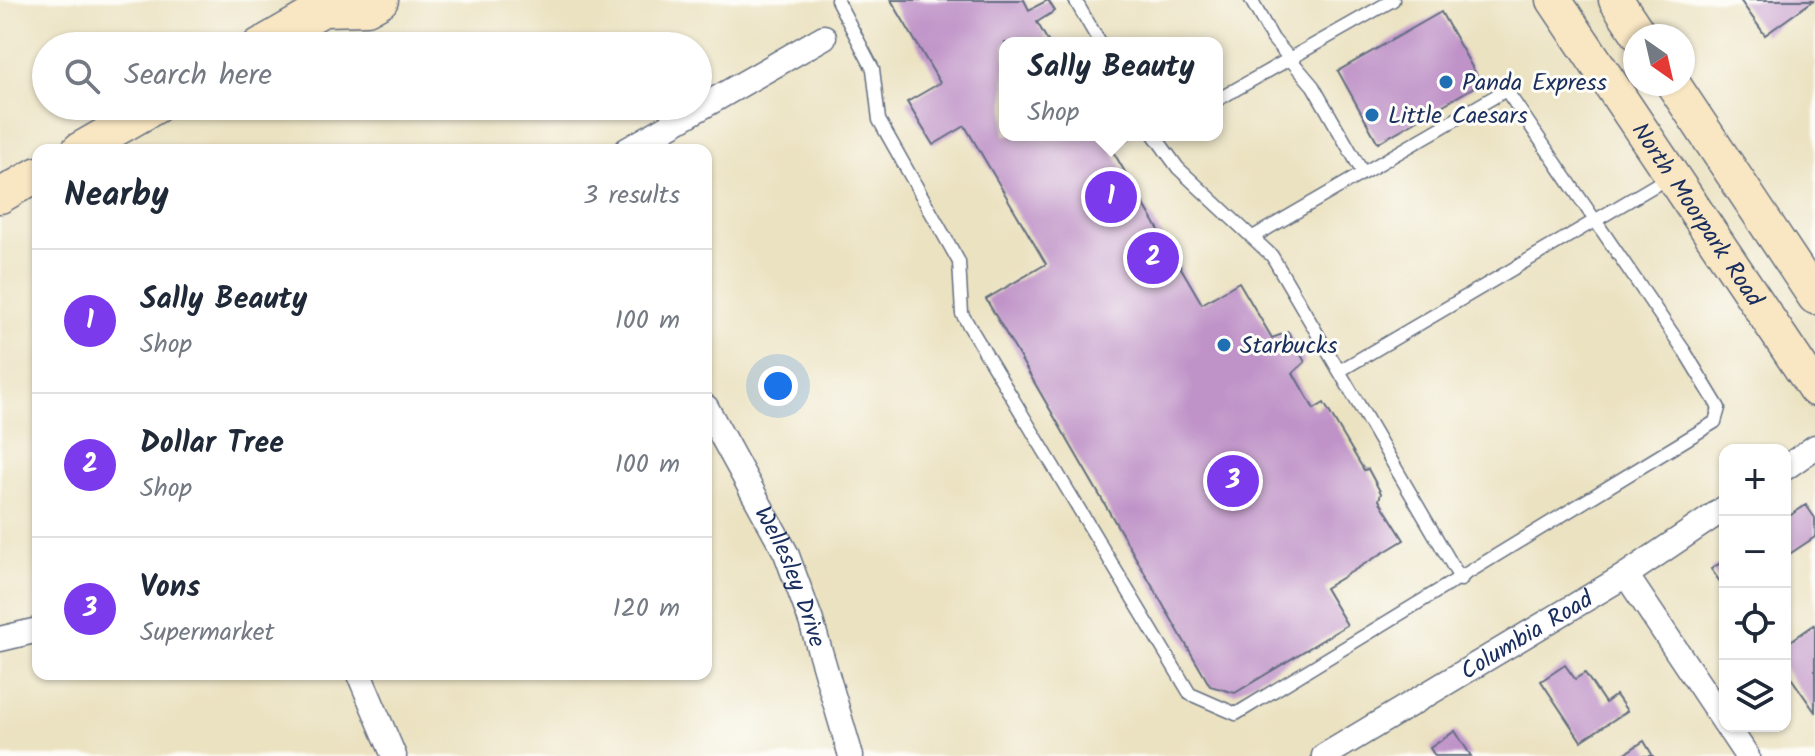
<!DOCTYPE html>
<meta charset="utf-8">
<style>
body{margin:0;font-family:Kalam,sans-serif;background:#f6f6f7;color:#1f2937}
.controls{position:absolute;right:24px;bottom:24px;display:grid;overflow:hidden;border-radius:16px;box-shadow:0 2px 6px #0004}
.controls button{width:72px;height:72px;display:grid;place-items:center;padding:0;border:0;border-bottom:2px solid #e0e1e3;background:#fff;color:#1f2937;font:40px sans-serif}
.compass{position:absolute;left:1623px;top:24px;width:72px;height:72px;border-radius:50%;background:#fff;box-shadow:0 2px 6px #0004;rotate:146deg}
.you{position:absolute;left:778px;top:386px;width:28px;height:28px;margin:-20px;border:6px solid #fff;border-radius:50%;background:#1a73e8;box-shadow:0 0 0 12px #1a73e833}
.badge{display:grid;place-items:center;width:52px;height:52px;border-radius:50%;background:#7c3aed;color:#fff;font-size:26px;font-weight:700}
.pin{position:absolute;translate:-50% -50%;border:4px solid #fff;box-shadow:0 2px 8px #0006}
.popup{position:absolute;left:999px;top:37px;width:224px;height:104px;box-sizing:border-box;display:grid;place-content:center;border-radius:16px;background:#fff;filter:drop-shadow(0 2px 6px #0005);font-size:26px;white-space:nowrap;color:#747a83}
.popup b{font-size:30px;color:#1f2937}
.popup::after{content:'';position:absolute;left:50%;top:100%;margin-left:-16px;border:16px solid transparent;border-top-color:#fff}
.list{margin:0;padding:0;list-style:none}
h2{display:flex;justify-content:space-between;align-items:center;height:104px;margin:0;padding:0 32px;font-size:34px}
h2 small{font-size:26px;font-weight:400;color:#747a83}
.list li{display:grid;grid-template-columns:52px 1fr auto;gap:24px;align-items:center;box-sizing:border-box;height:144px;padding:0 32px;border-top:2px solid #e0e1e3}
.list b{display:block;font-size:30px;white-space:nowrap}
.list p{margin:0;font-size:26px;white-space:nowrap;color:#747a83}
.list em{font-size:26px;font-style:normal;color:#747a83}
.icon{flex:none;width:44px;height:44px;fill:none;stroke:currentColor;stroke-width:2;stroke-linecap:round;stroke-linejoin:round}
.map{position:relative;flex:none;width:1815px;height:756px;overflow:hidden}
.search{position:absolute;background:#fff;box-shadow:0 2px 6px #0004;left:32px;top:32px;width:680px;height:88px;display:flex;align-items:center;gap:20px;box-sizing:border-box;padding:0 28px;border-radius:44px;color:#747a83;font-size:30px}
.panel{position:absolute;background:#fff;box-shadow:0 2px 6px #0004;left:32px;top:144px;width:680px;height:536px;border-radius:16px}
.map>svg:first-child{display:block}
.building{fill:#bf93c8}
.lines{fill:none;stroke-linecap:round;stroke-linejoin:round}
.service-casing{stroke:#646e81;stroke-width:15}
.minor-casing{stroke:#646e81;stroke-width:27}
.secondary-casing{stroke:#646e81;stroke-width:37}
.service{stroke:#fff;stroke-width:12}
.minor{stroke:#fff;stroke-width:24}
.secondary{stroke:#f9e7c3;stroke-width:34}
.poi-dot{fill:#1f6fb2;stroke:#fdfcf7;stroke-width:3}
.labels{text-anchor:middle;stroke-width:6;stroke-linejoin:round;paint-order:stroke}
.poi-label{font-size:24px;fill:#1b2f5e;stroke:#fdfcf7;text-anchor:start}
.street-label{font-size:24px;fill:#1b2f5e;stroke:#fdfcf7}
</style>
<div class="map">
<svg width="1815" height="756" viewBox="0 0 1815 756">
<rect width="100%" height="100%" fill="#fdfcf7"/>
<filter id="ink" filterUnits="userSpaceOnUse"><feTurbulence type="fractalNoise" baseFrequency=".0125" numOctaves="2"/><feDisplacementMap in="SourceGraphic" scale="16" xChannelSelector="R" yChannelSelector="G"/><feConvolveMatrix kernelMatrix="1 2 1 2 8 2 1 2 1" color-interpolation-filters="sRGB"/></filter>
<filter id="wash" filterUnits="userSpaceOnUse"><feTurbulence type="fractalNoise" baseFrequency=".006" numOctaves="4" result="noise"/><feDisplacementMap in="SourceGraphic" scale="32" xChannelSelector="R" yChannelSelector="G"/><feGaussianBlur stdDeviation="1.8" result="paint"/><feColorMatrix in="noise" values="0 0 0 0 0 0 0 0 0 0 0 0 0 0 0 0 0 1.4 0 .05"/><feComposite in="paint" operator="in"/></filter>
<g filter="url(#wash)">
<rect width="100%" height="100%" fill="#ebe2c1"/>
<g id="blocks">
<path class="building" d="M891,0H1024L1029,10L1048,0L1055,11L1037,22L1049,43H1005V135H1128L1129,138L1111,148L1202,304L1239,282L1272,338L1288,332L1305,362L1293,373L1314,409L1324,403L1364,470L1368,469L1381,493L1379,500L1404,540L1325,588L1347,625L1235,693L1210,686L986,299L1046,264L965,126L933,145L907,102L940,83Z
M1740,0H1814L1765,35Z
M1441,12L1481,83L1378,143L1338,71Z
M1806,505L1815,518V537L1785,557V519Z
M1725,560V589L1711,569Z
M1814,625L1815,627V712L1785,669V645Z
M1565,665L1575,679L1585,673L1605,703L1616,695L1627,711L1581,741L1541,681Z
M1455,731L1471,756H1435L1430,748Z
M1644,741L1653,756H1621Z"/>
</g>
</g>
<g filter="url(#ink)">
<use href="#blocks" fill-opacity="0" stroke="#646e81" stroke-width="2"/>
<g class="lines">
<defs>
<path id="service" d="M837,0L873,69L879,120L959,262L962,314L1190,694L1236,714L1715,422L1719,408L1685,352L1506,90L1253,237
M1075,0L1100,43
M1251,0L1273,39L1313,86L1363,173
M1217,100L1393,0
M1154,135L1178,168L1272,256L1461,580
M1341,370L1669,177"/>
<g id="minor">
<path d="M627,150L824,37"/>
<path id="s1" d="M706,407L786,553L811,621L851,756"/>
<path d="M1785,468L1815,447"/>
<path d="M1626,575L1725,723"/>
<path d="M0,639L38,630"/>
<path d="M359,674L394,756"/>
<path d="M1727,726L1747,756"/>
<path id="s2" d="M1324,756L1626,575L1725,508"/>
</g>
<g id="secondary">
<path id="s3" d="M1554,0L1815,389"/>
<path d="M1616,0L1640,36"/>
<path d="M259,46L323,9L367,8L381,0"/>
<path d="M1673,84L1815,297"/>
<path d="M79,150L156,106"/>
<path d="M0,196L38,174"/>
</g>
</defs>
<use href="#service" class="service-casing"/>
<use href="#minor" class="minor-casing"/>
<use href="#secondary" class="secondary-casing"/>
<use href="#service" class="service"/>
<use href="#minor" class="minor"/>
<use href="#secondary" class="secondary"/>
</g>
</g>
<g class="poi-dot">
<circle cx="1446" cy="82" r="8"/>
<circle cx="1372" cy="115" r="8"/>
<circle cx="1224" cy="345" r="8"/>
</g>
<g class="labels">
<g class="poi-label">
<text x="1462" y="90">Panda Express</text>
<text x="1388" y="123">Little Caesars</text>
<text x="1240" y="353">Starbucks</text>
</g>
<g class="street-label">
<text dy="8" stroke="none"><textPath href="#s3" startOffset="258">North Moorpark Road</textPath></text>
<text dy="8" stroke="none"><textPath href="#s1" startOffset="190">Wellesley Drive</textPath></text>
<text dy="8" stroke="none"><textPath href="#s2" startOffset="236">Columbia Road</textPath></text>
</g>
</g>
</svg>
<div class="controls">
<button>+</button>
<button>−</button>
<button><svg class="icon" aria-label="locate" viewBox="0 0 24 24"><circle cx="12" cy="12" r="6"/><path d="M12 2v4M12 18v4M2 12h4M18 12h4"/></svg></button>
<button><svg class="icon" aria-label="layers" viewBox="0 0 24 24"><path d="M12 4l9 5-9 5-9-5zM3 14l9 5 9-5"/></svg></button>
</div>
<svg class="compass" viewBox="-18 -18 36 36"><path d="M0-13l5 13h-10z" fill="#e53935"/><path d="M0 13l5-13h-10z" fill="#747a83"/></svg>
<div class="you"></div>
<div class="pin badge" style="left:1111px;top:197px">1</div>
<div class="popup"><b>Sally Beauty</b>Shop</div>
<div class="pin badge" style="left:1153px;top:258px">2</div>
<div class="pin badge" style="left:1233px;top:481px">3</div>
<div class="search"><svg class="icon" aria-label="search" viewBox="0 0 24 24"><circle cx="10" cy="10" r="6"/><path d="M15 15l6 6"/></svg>Search here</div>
<section class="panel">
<h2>Nearby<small>3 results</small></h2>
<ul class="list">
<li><span class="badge">1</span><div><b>Sally Beauty</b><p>Shop</p></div><em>100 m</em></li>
<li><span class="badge">2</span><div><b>Dollar Tree</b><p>Shop</p></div><em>100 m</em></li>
<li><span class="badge">3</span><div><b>Vons</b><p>Supermarket</p></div><em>120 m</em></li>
</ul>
</section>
</div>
